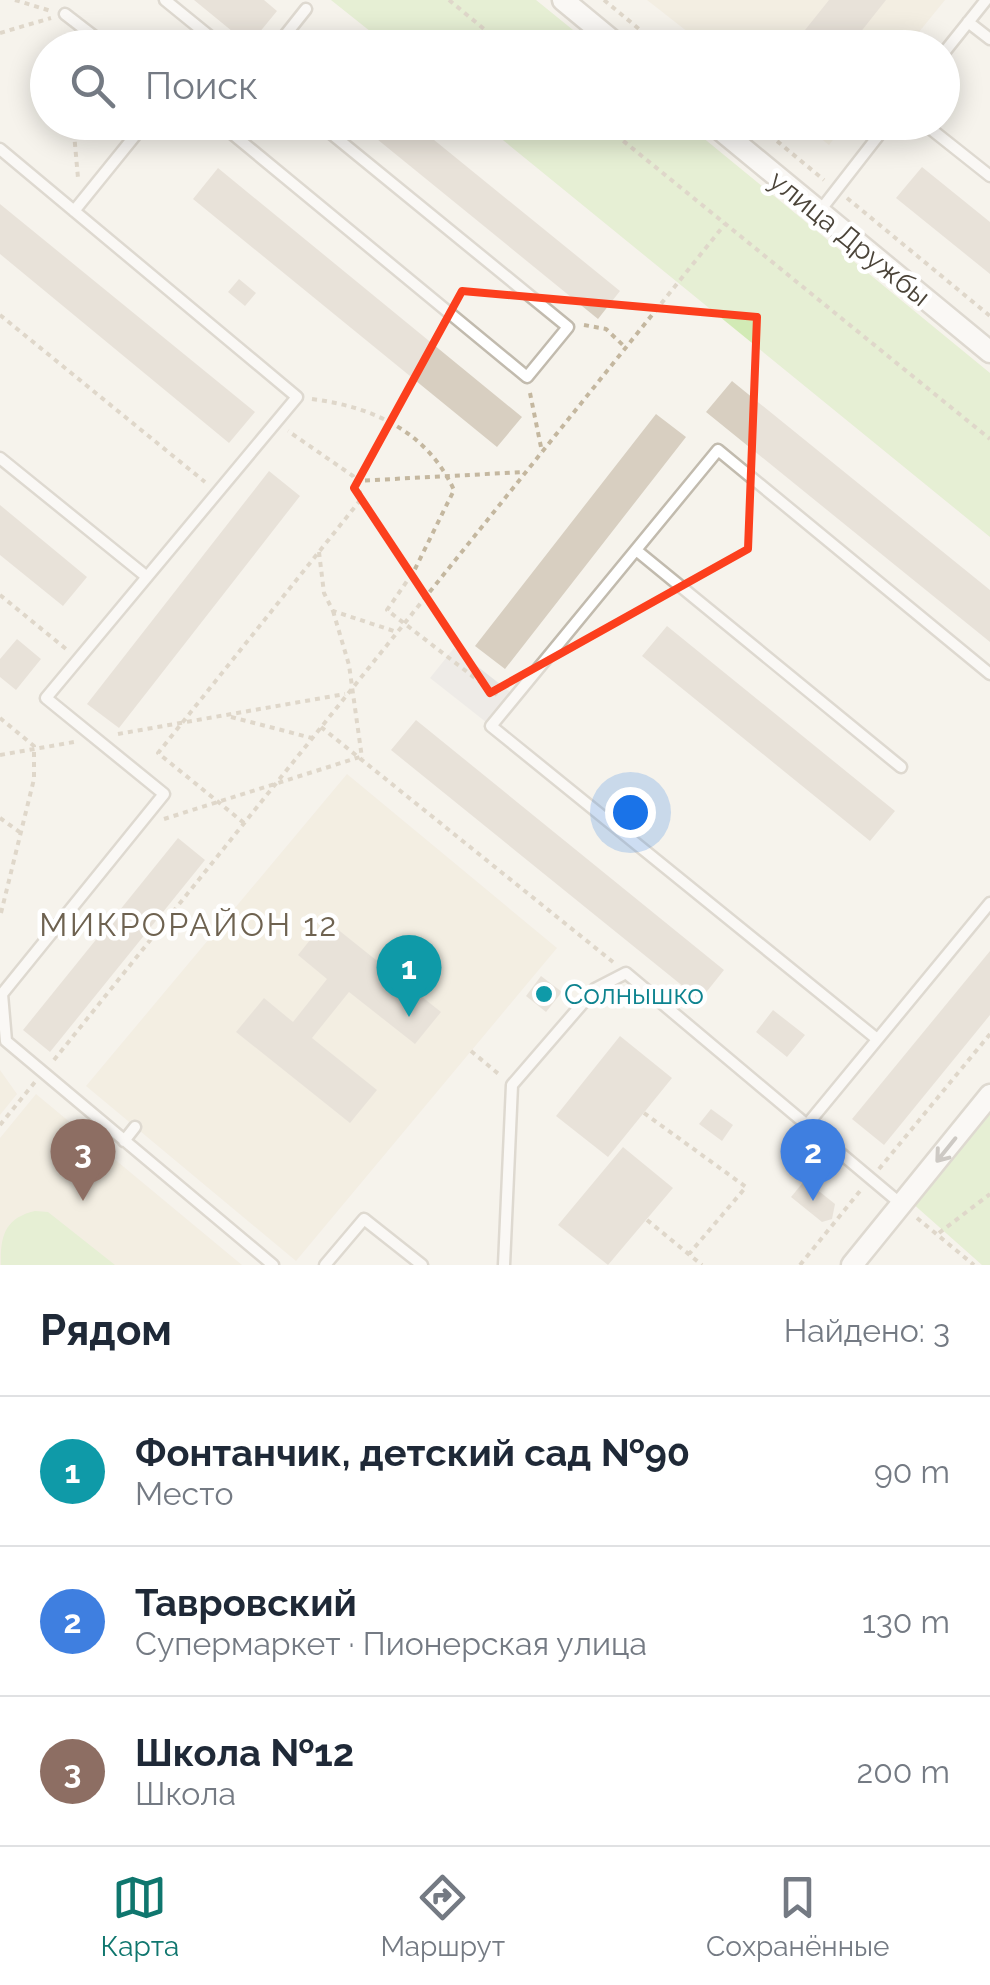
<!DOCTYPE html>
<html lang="ru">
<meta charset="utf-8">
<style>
body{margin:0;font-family:Raleway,sans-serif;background:#f2f2f3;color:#1f2937}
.you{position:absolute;left:630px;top:812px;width:35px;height:35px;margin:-25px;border:8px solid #fff;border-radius:50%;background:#1a73e8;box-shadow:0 0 0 15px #1a73e833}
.badge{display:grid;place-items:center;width:65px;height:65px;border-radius:50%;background:#0f766e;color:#fff;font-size:32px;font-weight:700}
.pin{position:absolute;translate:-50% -82px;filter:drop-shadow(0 2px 5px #0008)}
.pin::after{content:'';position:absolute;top:52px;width:35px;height:30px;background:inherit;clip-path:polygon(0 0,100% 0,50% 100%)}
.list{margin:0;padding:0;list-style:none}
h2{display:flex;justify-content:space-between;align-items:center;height:130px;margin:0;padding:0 40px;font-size:42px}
h2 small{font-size:32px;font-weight:400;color:#747a83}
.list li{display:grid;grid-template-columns:65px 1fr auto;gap:30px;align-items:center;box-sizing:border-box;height:150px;padding:0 40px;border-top:2px solid #e0e1e3}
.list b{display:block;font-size:38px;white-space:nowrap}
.list p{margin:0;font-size:32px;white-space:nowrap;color:#747a83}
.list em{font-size:32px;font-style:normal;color:#747a83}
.icon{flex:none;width:55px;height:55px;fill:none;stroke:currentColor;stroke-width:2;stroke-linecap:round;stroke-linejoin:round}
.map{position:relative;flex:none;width:990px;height:1265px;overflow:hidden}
.search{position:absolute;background:#fff;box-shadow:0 5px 25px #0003;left:30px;right:30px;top:30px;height:110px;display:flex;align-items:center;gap:25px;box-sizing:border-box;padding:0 35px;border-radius:55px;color:#747a83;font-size:38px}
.sheet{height:580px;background:#fff}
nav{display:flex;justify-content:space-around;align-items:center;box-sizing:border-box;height:140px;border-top:2px solid #e0e1e3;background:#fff;font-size:28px;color:#747a83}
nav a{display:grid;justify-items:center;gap:5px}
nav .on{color:#0f766e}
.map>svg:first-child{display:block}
.education{fill:#efe8d6}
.green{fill:#d2eab5}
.parking{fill:#e5e3e0}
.building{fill:#d8cfc1}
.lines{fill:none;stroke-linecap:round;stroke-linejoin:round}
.service-casing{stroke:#c2bbae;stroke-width:15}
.minor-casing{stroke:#c2bbae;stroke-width:25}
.path{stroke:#c4b79f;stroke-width:4;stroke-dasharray:5 5;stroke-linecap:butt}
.service{stroke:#fff;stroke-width:10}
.minor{stroke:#fff;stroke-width:20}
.oneway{stroke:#9c9892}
.marked{fill:none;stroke:#fc3f1d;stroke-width:8;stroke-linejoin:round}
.culture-dot{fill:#0f9aa8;stroke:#fff;stroke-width:4}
.labels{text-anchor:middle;stroke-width:9;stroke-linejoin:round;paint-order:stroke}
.street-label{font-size:28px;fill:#4b4439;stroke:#fff}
.culture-label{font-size:28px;fill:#0d838f;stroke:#fff;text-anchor:start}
.quarter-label{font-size:32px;letter-spacing:2.5px;fill:#6e6250;stroke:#fff}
</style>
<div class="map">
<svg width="990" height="1265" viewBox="0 0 990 1265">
<rect width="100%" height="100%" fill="#f6f3ec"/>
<path class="education" d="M647,0H945L906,48L707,47Z
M801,123H846L829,145Z
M347,774L557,948L296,1261L86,1086Z
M0,1070L17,1094L0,1115Z
M36,1094L242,1265H0V1138Z"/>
<path class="green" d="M331,0H536L594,47H390Z
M482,123H685L990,373V537Z
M990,1105V1265H982L911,1202Z
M35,1211L48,1212L115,1265H1C0,1236 5,1218 35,1211Z"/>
<path class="parking" d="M454,648L515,696L491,726L430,678Z"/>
<path class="building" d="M194,0H264L277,11L249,45Z
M829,0H886L848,48H818L801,35Z
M356,122H412L620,291L598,319Z
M922,167L990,222V274L896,198Z
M218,168L522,417L497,447L193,199Z
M0,204L255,412L229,443L0,254Z
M239,279L256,293L245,306L228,292Z
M732,381L990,590V642L706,412Z
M656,414L686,437L505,669L475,646Z
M269,471L300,496L119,728L87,704Z
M0,505L87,577L63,606L0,555Z
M667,626L895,811L870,841L642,656Z
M17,639L41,659L16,690L0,677V659Z
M416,720L724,970L700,1000L391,750Z
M178,838L205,860L50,1052L23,1030Z
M326,920L441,1012L415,1044L349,992L312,1038L377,1090L350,1123L236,1032L264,998L293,1022L327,979L298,955Z
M990,951V1015L884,1145L852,1119Z
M541,976L562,992L546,1012L526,996Z
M773,1010L805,1035L787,1057L756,1032Z
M620,1036L672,1078L608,1157L556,1116Z
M711,1109L733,1125L722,1141L699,1124Z
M623,1147L673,1188L608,1265L558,1225Z
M805,1180L835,1204L832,1219L822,1222L791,1197Z"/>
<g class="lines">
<defs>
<path id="service" d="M165,0L224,48
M65,14L109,48
M968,22L990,39
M275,48L306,9
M942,55L986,0
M218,122L527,377L568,327L317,122
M922,122L990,176
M0,149L297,397L46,698L164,794L2,994L6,1041L273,1265
M74,211L146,122
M819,212L889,122
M0,458L147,577
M636,550L901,767
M877,1039L491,726L718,450L990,674
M806,1126L990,903
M124,1141L135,1127
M325,1265L364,1219L422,1265
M504,1265L512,1085L595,989L626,973L901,1204"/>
<path id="minor" d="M563,0L621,48
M711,122L990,352
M852,1265L990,1095"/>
</defs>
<use href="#service" class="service-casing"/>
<use href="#minor" class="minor-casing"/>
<path class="path" d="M15,0L51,11
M449,0L507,48
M604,0L662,48
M0,33L51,18
M73,122L78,178
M600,122L990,439
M754,122L824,180
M847,198L990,316
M0,315L205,482
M584,325L606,329L626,348
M530,393L542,452
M312,399C374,407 427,432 454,490L414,571L387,610L497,695
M355,481L525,472
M319,552L324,593L333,611L397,632
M0,595L66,649
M333,611L349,665L362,758
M231,717L312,738
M0,718L34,746V779L0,917
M321,727L613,962
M118,734L345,694
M0,755L74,742
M0,818L21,833
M164,819L360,757
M244,823L158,753L362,498L353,476L288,431
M471,1051L501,1076
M54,1060L725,224
M644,1113L746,1187L689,1254
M0,1125L35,1082
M879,1169L990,1034
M917,1218L974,1265
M647,1220L702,1265
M939,1233L990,1194
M800,1265L860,1191"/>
<use href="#service" class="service"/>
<use href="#minor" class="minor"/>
</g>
<defs><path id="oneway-shaft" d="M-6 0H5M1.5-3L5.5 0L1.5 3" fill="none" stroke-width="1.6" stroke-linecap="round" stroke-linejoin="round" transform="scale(2.5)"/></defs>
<use class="oneway" href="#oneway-shaft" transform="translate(946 1150) rotate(129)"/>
<path d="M0 0H990V1265H0ZM462,291L757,317L748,549L490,693L354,488Z" fill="#f6f3ec" fill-opacity=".55" fill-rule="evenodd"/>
<path class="marked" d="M462,291L757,317L748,549L490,693L354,488Z"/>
<circle class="culture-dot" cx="544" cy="994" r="10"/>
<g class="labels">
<g class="street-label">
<text transform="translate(850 238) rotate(39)" y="10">улица Дружбы</text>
</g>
<g class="culture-label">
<text x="564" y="1004">Солнышко</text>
</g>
<g class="quarter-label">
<text x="189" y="936">МИКРОРАЙОН 12</text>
</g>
</g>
</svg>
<div class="you"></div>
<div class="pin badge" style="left:409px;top:1017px;background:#0f9aa8">1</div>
<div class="pin badge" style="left:813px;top:1201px;background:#3f7fe0">2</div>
<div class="pin badge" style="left:83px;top:1201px;background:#8d6e63">3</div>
<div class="search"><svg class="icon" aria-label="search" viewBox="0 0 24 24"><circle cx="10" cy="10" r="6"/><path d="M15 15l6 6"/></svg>Поиск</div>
</div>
<section class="sheet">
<h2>Рядом<small>Найдено: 3</small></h2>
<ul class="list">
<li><span class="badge" style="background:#0f9aa8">1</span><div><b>Фонтанчик, детский сад №90</b><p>Место</p></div><em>90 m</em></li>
<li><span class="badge" style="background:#3f7fe0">2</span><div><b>Тавровский</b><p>Супермаркет · Пионерская улица</p></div><em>130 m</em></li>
<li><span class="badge" style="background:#8d6e63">3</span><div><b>Школа №12</b><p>Школа</p></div><em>200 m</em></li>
</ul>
</section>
<nav>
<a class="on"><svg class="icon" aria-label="map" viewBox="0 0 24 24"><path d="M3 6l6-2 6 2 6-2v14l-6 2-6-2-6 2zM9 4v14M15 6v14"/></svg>Карта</a>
<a><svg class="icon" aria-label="directions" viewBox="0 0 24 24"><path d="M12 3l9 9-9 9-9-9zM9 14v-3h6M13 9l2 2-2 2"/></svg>Маршрут</a>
<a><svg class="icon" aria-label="saved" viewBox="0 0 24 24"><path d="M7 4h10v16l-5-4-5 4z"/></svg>Сохранённые</a>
</nav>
